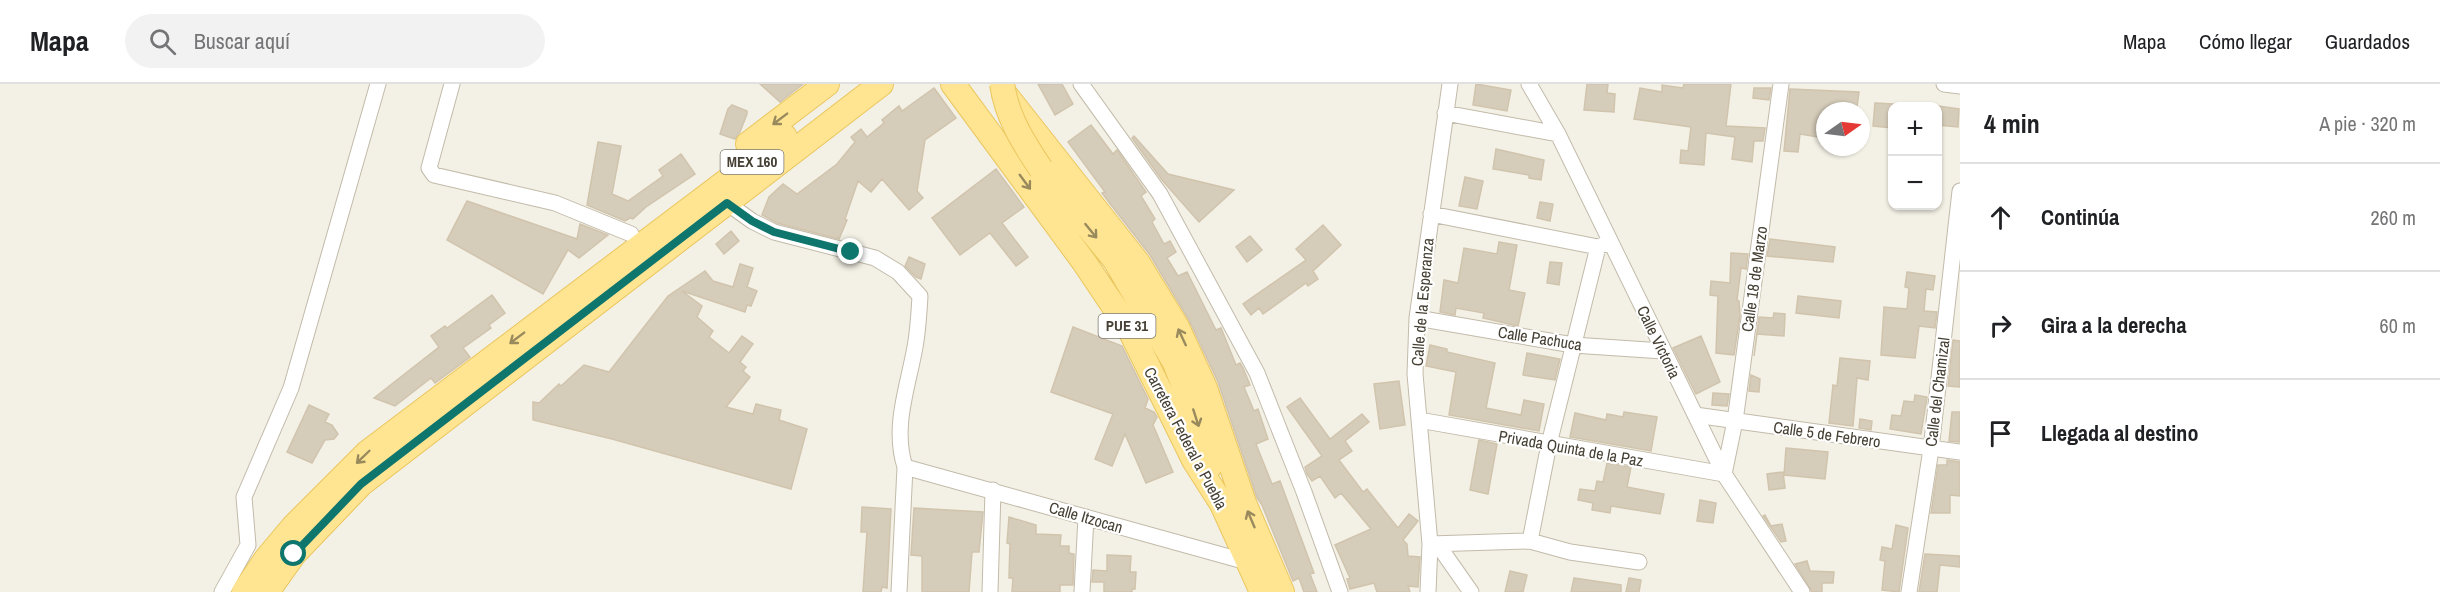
<!DOCTYPE html>
<html lang="es">
<meta charset="utf-8">
<style>
body{margin:0;font-family:"Archivo Narrow",sans-serif;background:#f2f2f2;color:#202124}
.controls{position:absolute;right:18px;top:18px;display:grid;overflow:hidden;border-radius:12px;box-shadow:0 2px 4px #0004}
.controls button{width:54px;height:54px;display:grid;place-items:center;padding:0;border:0;border-bottom:2px solid #e0e0e0;background:#fff;color:#202124;font:30px sans-serif}
.compass{position:absolute;left:1816px;top:18px;width:54px;height:54px;border-radius:50%;background:#fff;box-shadow:0 2px 4px #0004;rotate:76deg}
.stop{position:absolute;width:18px;height:18px;margin:-14px;border:4px solid #0f766e;border-radius:50%;background:#fff}
.stop.end{background:#0f766e;border-color:#fff;box-shadow:0 2px 6px #0008}
.list{margin:0;padding:0;list-style:none}
h2{display:flex;justify-content:space-between;align-items:center;height:78px;margin:0;padding:0 24px;font-size:26px}
h2 small{font-size:20px;font-weight:400;color:#757577}
.list li{display:grid;grid-template-columns:39px 1fr auto;gap:18px;align-items:center;box-sizing:border-box;height:108px;padding:0 24px;border-top:2px solid #e0e0e0}
.list b{display:block;font-size:22px;white-space:nowrap}
.list em{font-size:20px;font-style:normal;color:#757577}
.icon{flex:none;width:33px;height:33px;fill:none;stroke:currentColor;stroke-width:2;stroke-linecap:round;stroke-linejoin:round}
.map{position:relative;flex:none;width:1960px;height:508px;overflow:hidden}
header{display:flex;align-items:center;gap:36px;box-sizing:border-box;height:84px;padding:0 30px;background:#fff;border-bottom:2px solid #e0e0e0}
header strong{font-size:28px}
nav{display:flex;gap:33px;margin-inline-start:auto;font-size:21px}
.search{width:420px;height:54px;background:#f2f2f2;display:flex;align-items:center;gap:15px;box-sizing:border-box;padding:0 21px;border-radius:33px;color:#757577;font-size:22px}
main{display:flex}
aside{flex:1;background:#fff}
.map>svg:first-child{display:block}
.building{fill:#d6ccba;stroke:#d1c4ad;stroke-width:1.5}
.lines{fill:none;stroke-linecap:round;stroke-linejoin:round}
.street-casing{stroke:#c2bbaa;stroke-width:17}
.primary-casing{stroke:#eac65d;stroke-width:26}
.street{stroke:#fff;stroke-width:15}
.primary{stroke:#ffe592;stroke-width:24}
.primary-bridge-casing{stroke:#eac65d;stroke-width:26;stroke-linecap:butt}
.primary-bridge{stroke:#ffe592;stroke-width:24}
.oneway{stroke:#998a5e}
.route{stroke:#0f766e;stroke-width:8}
.labels{text-anchor:middle;stroke-width:4.5;stroke-linejoin:round;paint-order:stroke}
.shield{fill:#fff;stroke:#7e7971;stroke-width:1.5}
.shield-label{font-size:15px;font-weight:bold;fill:#464034}
.street-label{font-size:16px;fill:#464034;stroke:#fff}
</style>
<header>
<strong>Mapa</strong>
<div class="search"><svg class="icon" aria-label="search" viewBox="0 0 24 24"><circle cx="10" cy="10" r="6"/><path d="M15 15l6 6"/></svg>Buscar aquí</div>
<nav><a>Mapa</a><a>Cómo llegar</a><a>Guardados</a></nav>
</header>
<main>
<div class="map">
<svg width="1960" height="508" viewBox="0 0 1960 508">
<rect width="100%" height="100%" fill="#f3f0e5"/>
<path class="building" d="M760,0H803L780,18Z
M1038,0H1062L1073,20L1055,31Z
M1476,0L1511,6L1507,27L1473,21Z
M1587,0H1608L1607,9L1615,10L1614,28L1584,26Z
M1684,0H1731L1726,42L1765,44L1763,57H1754L1752,78L1732,75L1735,53L1706,49L1704,81L1680,79L1681,66L1688,67L1691,43L1634,35L1640,4L1662,8V1L1683,4Z
M934,4L956,34L925,56L917,107L923,114L909,126L882,95L871,108L858,97L845,135L847,136L839,155L777,139L762,131L769,113L783,100L797,110L837,80L855,58L851,53L861,45L867,53L884,39L882,36L899,22L902,27Z
M1754,4H1771L1769,16L1753,14Z
M1790,5L1859,8L1857,23L1851,22L1850,27H1825V54L1800,50L1798,68L1784,67Z
M1875,19L1893,20V44L1873,42Z
M732,21L747,27V30L740,48L735,55L720,50L728,25Z
M1938,22L1959,25L1958,43L1938,41Z
M1091,41L1113,70L1117,66L1146,108L1141,112L1155,135L1152,138L1164,160L1170,157L1176,168L1167,174L1178,192L1187,188L1216,246L1221,244L1236,281L1240,279L1243,284L1250,301L1244,303L1254,327L1258,325L1268,355L1256,360L1272,400L1280,397L1314,489L1310,490L1317,508H1304L1299,494L1293,497L1262,421L1257,414L1218,298L1189,236L1150,171L1111,121L1102,109L1105,108L1068,58Z
M1134,52L1168,90L1234,106L1199,138L1162,96L1132,54Z
M598,58L621,62L612,110L628,117L663,92L659,86L681,70L695,90L646,123L633,135L630,134L625,137L587,121Z
M1496,65L1544,76L1541,96L1529,94V91L1493,85Z
M996,85L1024,123L1002,139L1028,173L1016,182L990,149L960,171L932,134Z
M1465,93L1483,97L1477,125L1459,122Z
M467,117L577,155L580,140L608,151L579,174L568,166L543,210L447,156Z
M1540,118L1553,120L1550,137L1537,134Z
M1323,141L1341,161L1313,187L1318,195L1308,202L1306,199L1263,230L1259,224L1251,231L1243,220L1306,176L1296,165Z
M731,147L739,157L724,170L716,160Z
M1250,152L1262,166L1247,178L1236,163Z
M1770,155L1835,163L1833,178L1767,172Z
M1499,158L1517,161L1509,206L1525,209L1518,242L1483,234L1484,229L1456,224L1455,231L1440,228L1444,196L1458,199L1464,164L1497,170Z
M1731,169L1748,170L1746,185L1741,184L1737,216L1739,217L1740,231L1734,271L1716,269L1718,212L1710,211L1711,197L1730,199Z
M909,173L925,180L921,195L916,193L905,182Z
M1550,178L1562,179L1559,201L1547,199Z
M740,180L753,184L747,203L757,207L751,222L747,221L745,228L682,207L702,222L697,233L713,247L709,253L729,269L742,252L753,260L740,278L746,283L743,287L750,293L726,323L753,330L756,320L781,326L779,336L807,345L791,405L612,355L533,336V318L539,319L559,300L561,302L584,281L609,288L668,212L705,187L713,197L733,203Z
M1907,188L1935,192L1933,206L1926,205L1924,227L1937,228L1935,244L1919,242L1915,274L1881,271L1884,223L1907,225L1909,204L1905,203Z
M492,211L505,229L489,241L491,244L463,264L470,273L435,299L431,294L395,322L374,314L439,263L431,252L445,242L447,244Z
M1798,212L1841,217L1839,234L1796,229Z
M1774,229L1785,230L1784,252L1757,250L1754,272L1759,233L1773,234Z
M1073,243L1122,262L1148,315L1145,324L1154,328L1157,333L1153,341L1173,388L1146,399L1125,350L1112,382L1095,375L1113,330L1051,308Z
M1701,252L1720,298L1696,310L1673,264Z
M1953,256L1960,257V303L1948,302Z
M1430,261L1447,265V268L1495,279L1486,324L1521,331L1524,316L1544,320L1539,347L1449,331L1456,288L1426,282Z
M1527,269L1560,275L1555,296L1523,291Z
M1840,274L1870,277L1868,296L1857,294L1853,342L1829,339L1833,301L1837,302Z
M1751,291L1760,295L1759,308L1749,307Z
M1399,297L1405,341L1380,345L1374,300Z
M1713,309L1729,310L1727,322L1712,321Z
M1915,311L1927,313L1921,350L1890,345L1892,331L1901,332L1904,317L1914,318Z
M1300,314L1330,355L1362,330L1369,338L1345,357L1352,367L1339,376L1363,408L1367,405L1398,444L1409,430L1418,437L1403,456L1407,460L1408,472L1420,473L1418,503L1408,502L1410,508H1377L1374,499L1350,505L1347,495L1350,494L1335,461L1371,445L1341,409L1335,414L1320,392L1312,397L1307,390L1305,383L1322,372L1287,323Z
M309,321L329,330L325,338L332,341L338,350L334,355L325,356L312,379L287,368Z
M1624,328L1657,333L1651,367L1570,353L1575,329L1606,336L1607,330L1623,333Z
M1952,328H1960V358L1949,357Z
M1860,335L1872,337L1871,346L1859,344Z
M1479,356L1497,360L1488,410L1470,406Z
M1786,364L1828,368L1825,395L1784,391Z
M1947,376L1960,378V412L1950,411V429H1931L1938,381H1947Z
M1607,379L1631,383L1627,403L1664,410L1660,430L1611,422L1610,429L1592,426L1593,419L1578,416L1580,405L1595,407L1597,397L1603,398Z
M1783,388L1785,404L1769,406L1767,390Z
M1700,416L1716,419L1713,439L1697,437Z
M862,423L891,425L887,504L882,503L881,508H863L867,448H861Z
M914,424L983,428L979,468H972L969,508H922V472L911,471Z
M1765,431L1771,442L1782,440L1786,457L1781,458L1763,432Z
M1009,433L1036,441V450L1061,451L1060,462H1069V469L1074,470L1073,501H1060V508H1012L1013,494H1009L1010,460L1007,459Z
M1896,441L1908,444L1899,508L1882,506L1885,477L1880,476L1882,463L1892,465Z
M1925,470L1960,472V483L1940,481L1937,508H1919Z
M1107,471L1131,472L1130,488H1136L1135,505H1132V508H1104V498H1092L1093,486L1107,487Z
M1807,477L1810,487L1834,488L1833,499H1822V508H1812L1795,480Z
M1510,487L1527,491L1523,508H1505Z
M1574,494L1621,501V508H1571Z
M1629,494L1641,496L1639,508H1626Z"/>
<g class="lines">
<defs>
<path id="street" d="M452,0L429,84L434,91L555,119L631,150
M1081,0L1160,110L1257,289L1304,408L1340,508
M1529,0L1558,50L1724,390L1802,508
M1944,0L1960,2
M1445,29L1558,50
M727,119L752,137L774,148L875,174L898,188L920,212C919,229 918,247 915,263C908,303 892,343 905,383L899,508
M1431,130L1598,163L1607,159
M1417,234L1573,261L1663,267
M1695,331L1960,368
M1419,336L1724,390L1735,337L1781,0
M905,383L1247,478L1251,476
M1530,457L1570,468L1639,478
M1430,460L1530,457L1549,360L1598,163
M1438,461L1471,508
M222,508L248,461L244,413L291,304L378,0
M990,508L993,406
M1082,508L1086,433
M1428,508L1430,460L1415,290L1417,234L1450,0
M1909,508L1931,365L1960,107"/>
<path id="primary" d="M953,0L1084,178L1131,248L1194,376L1222,420L1262,508
M1004,9L1138,179L1177,243L1205,304L1244,419L1282,508
M748,60L827,0
M1041,85L1115,176L1175,279L1194,327L1210,382
M244,508L267,474L293,443L368,368L785,53
M267,508L294,470L361,400L881,0"/>
</defs>
<use href="#street" class="street-casing"/>
<use href="#primary" class="primary-casing"/>
<use href="#street" class="street"/>
<use href="#primary" class="primary"/>
<defs>
<path id="primary-bridge" d="M1002,0C1007,33 1023,58 1041,85"/>
</defs>
<use href="#primary-bridge" class="primary-bridge-casing"/>
<use href="#primary-bridge" class="primary-bridge"/>
</g>
<defs><path id="oneway-shaft" d="M-6 0H5M1.5-3L5.5 0L1.5 3" fill="none" stroke-width="1.6" stroke-linecap="round" stroke-linejoin="round" transform="scale(1.5)"/></defs>
<g class="oneway">
<use href="#oneway-shaft" transform="translate(780 35) rotate(143)"/>
<use href="#oneway-shaft" transform="translate(1025 98) rotate(54)"/>
<use href="#oneway-shaft" transform="translate(1091 147) rotate(51)"/>
<use href="#oneway-shaft" transform="translate(1182 253) rotate(-115)"/>
<use href="#oneway-shaft" transform="translate(517 254) rotate(143)"/>
<use href="#oneway-shaft" transform="translate(1196 334) rotate(72)"/>
<use href="#oneway-shaft" transform="translate(363 373) rotate(136)"/>
<use href="#oneway-shaft" transform="translate(1251 435) rotate(-113)"/>
</g>
<g class="lines">
<path class="route" d="M294,470L361,400L727,119L752,137L774,148L851,168"/>
</g>
<g class="labels">
<g class="shield">
<rect x="720.5" y="66" width="63" height="24" rx="4.5"/>
<rect x="1098.5" y="230" width="57" height="24" rx="4.5"/>
</g>
<g class="shield-label">
<text x="752" y="83">MEX 160</text>
<text x="1127" y="247">PUE 31</text>
</g>
<g class="street-label">
<text transform="translate(1754 195) rotate(-82)" y="6">Calle 18 de Marzo</text>
<text transform="translate(1422 218) rotate(-85)" y="6">Calle de la Esperanza</text>
<text transform="translate(1540 254) rotate(9)" y="6">Calle Pachuca</text>
<text transform="translate(1659 258) rotate(64)" y="6">Calle Victoria</text>
<text transform="translate(1937 308) rotate(-83)" y="6">Calle del Chamizal</text>
<text transform="translate(1827 350) rotate(8)" y="6">Calle 5 de Febrero</text>
<text transform="translate(1186 354) rotate(62)" y="6">Carretera Federal a Puebla</text>
<text transform="translate(1571 364) rotate(10)" y="6">Privada Quinta de la Paz</text>
<text transform="translate(1086 433) rotate(16)" y="6">Calle Itzocan</text>
</g>
</g>
</svg>
<div class="controls">
<button>+</button>
<button>−</button>
</div>
<svg class="compass" viewBox="-18 -18 36 36"><path d="M0-13l5 13h-10z" fill="#e53935"/><path d="M0 13l5-13h-10z" fill="#757577"/></svg>
<div class="stop" style="left:294px;top:470px"></div>
<div class="stop end" style="left:851px;top:168px"></div>
</div>
<aside>
<h2>4 min<small>A pie · 320 m</small></h2>
<ul class="list">
<li><svg class="icon" aria-label="ahead" viewBox="0 0 24 24"><path d="M12 20V5M6 11l6-6 6 6"/></svg><div><b>Continúa</b></div><em>260 m</em></li>
<li><svg class="icon" aria-label="right" viewBox="0 0 24 24"><path d="M7 20v-9h11M14 6l5 5-5 5"/></svg><div><b>Gira a la derecha</b></div><em>60 m</em></li>
<li><svg class="icon" aria-label="arrive" viewBox="0 0 24 24"><path d="M6 21V4h12l-3 4 3 4H6"/></svg><div><b>Llegada al destino</b></div></li>
</ul>
</aside>
</main>
